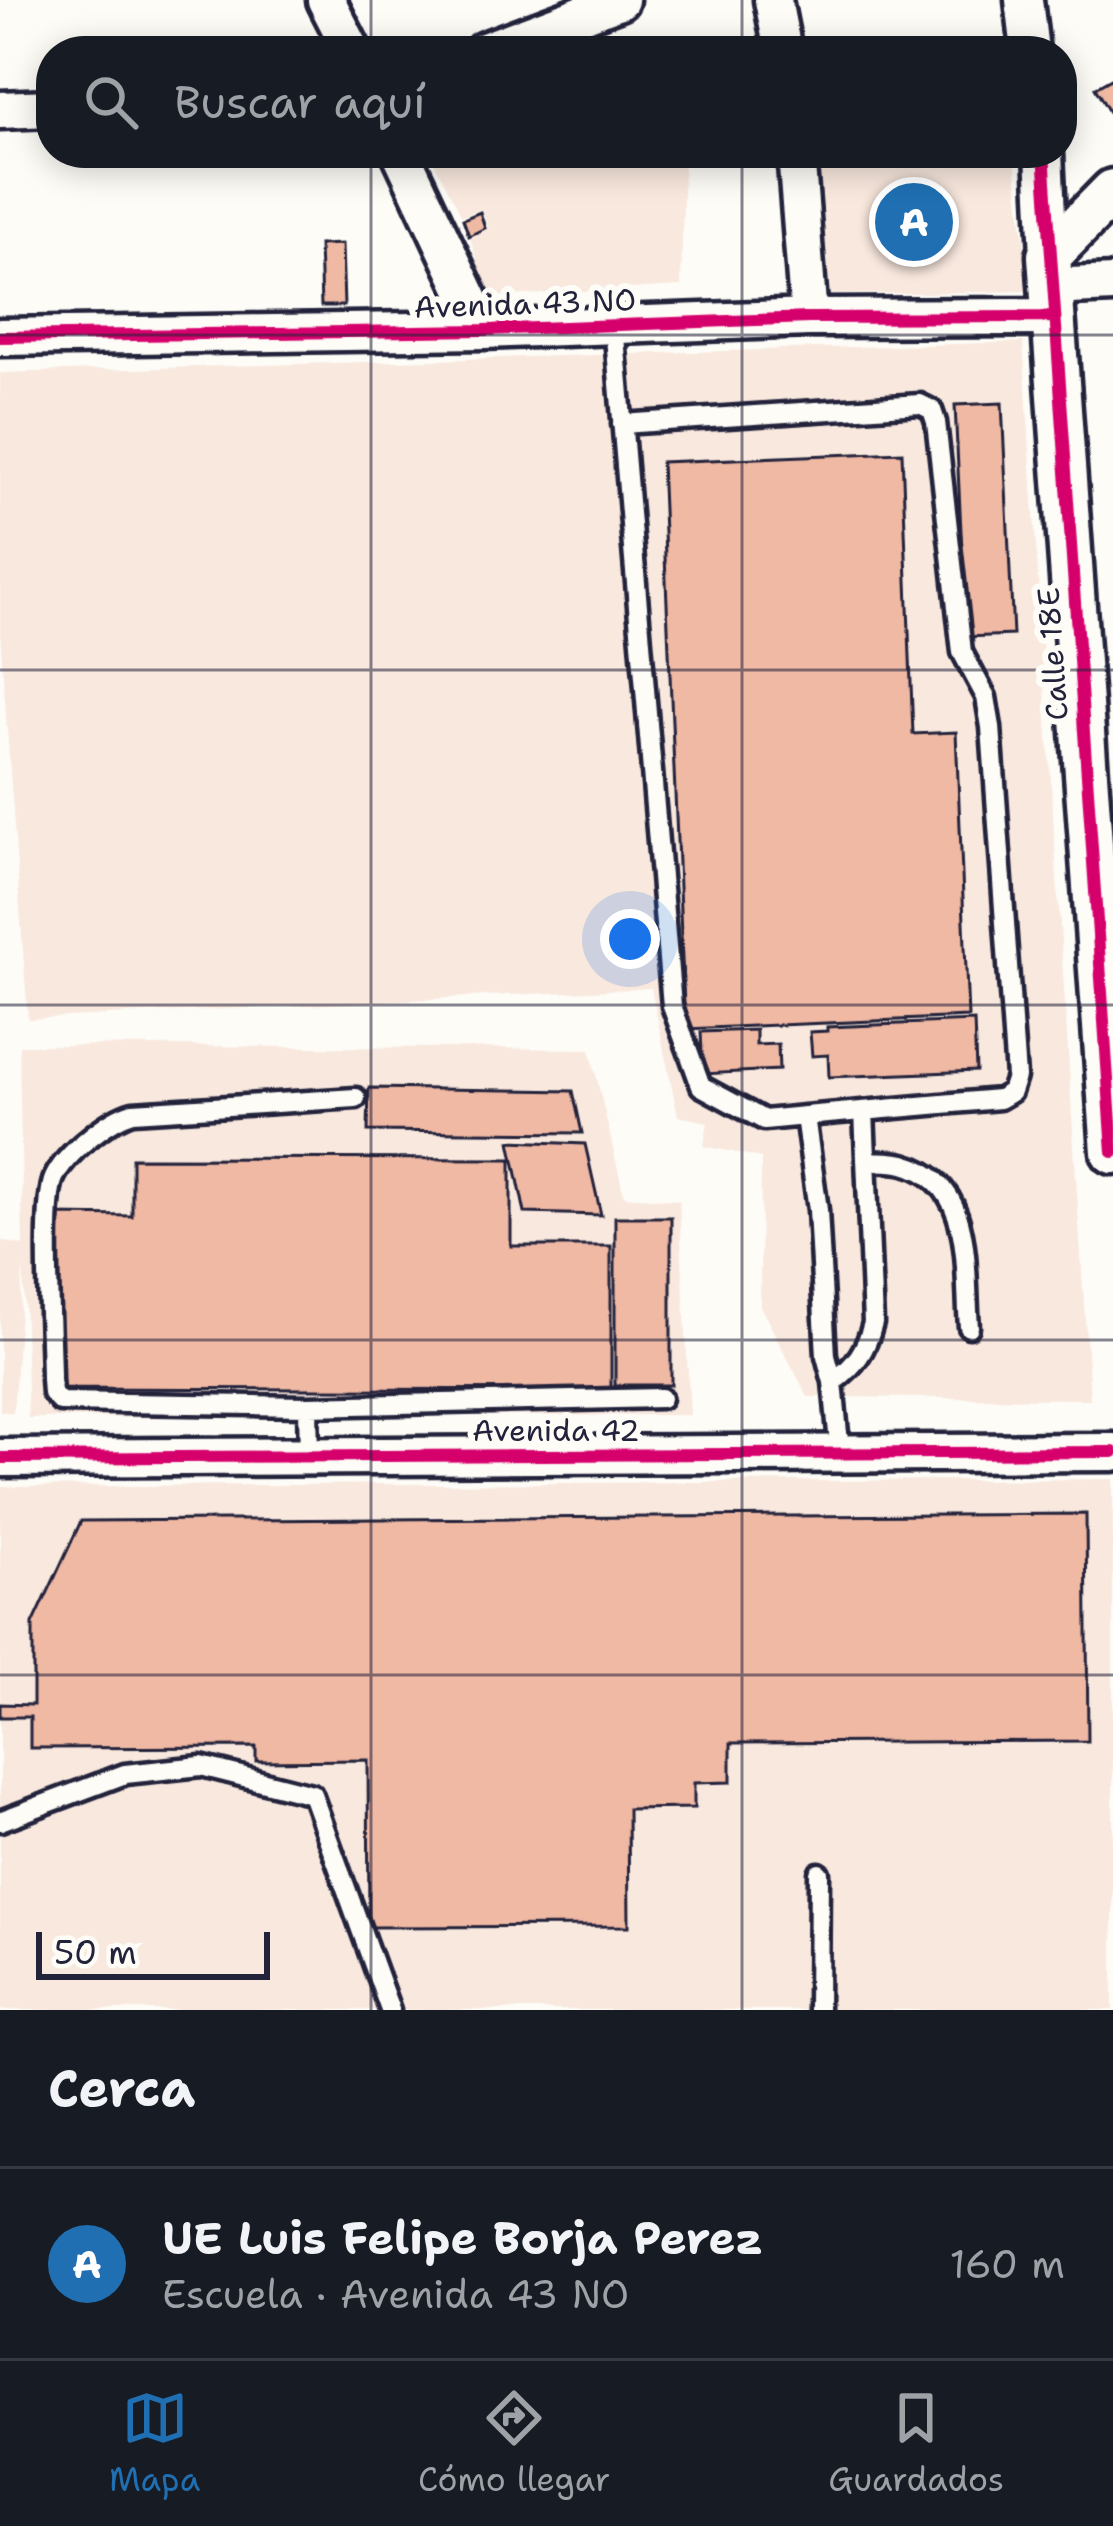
<!DOCTYPE html>
<html lang="es">
<meta charset="utf-8">
<style>
body{margin:0;font-family:"Shantell Sans",sans-serif;background:#20242c;color:#f1f3f6}
.scale{position:absolute;left:36px;bottom:30px;width:234px;box-sizing:border-box;padding-left:12px;border:6px solid #22223b;border-top:0;font-size:33px;line-height:42px;white-space:nowrap;color:#22223b;-webkit-text-stroke:9px #fdfcf7;paint-order:stroke}
.you{position:absolute;left:630px;top:939px;width:42px;height:42px;margin:-30px;border:9px solid #fff;border-radius:50%;background:#1a73e8;box-shadow:0 0 0 18px #1a73e833}
.badge{display:grid;place-items:center;width:78px;height:78px;border-radius:50%;background:#1f6fb2;color:#fff;font-size:39px;font-weight:700}
.pin{position:absolute;translate:-50% -50%;border:6px solid #fff;box-shadow:0 3px 12px #0006}
.list{margin:0;padding:0;list-style:none}
h2{display:flex;justify-content:space-between;align-items:center;height:156px;margin:0;padding:0 48px;font-size:51px}
h2 small{font-size:39px;font-weight:400;color:#9ea1a6}
.list li{display:grid;grid-template-columns:78px 1fr auto;gap:36px;align-items:center;box-sizing:border-box;height:192px;padding:0 48px;border-top:3px solid #363941}
.list b{display:block;font-size:45px;white-space:nowrap}
.list p{margin:0;font-size:39px;white-space:nowrap;color:#9ea1a6}
.list em{font-size:39px;font-style:normal;color:#9ea1a6}
.icon{flex:none;width:66px;height:66px;fill:none;stroke:currentColor;stroke-width:2;stroke-linecap:round;stroke-linejoin:round}
.map{position:relative;flex:none;width:1113px;height:2010px;overflow:hidden}
.search{position:absolute;background:#171b24;box-shadow:0 6px 30px #0003;left:36px;right:36px;top:36px;height:132px;display:flex;align-items:center;gap:30px;box-sizing:border-box;padding:0 42px;border-radius:48px;color:#9ea1a6;font-size:45px}
.sheet{height:348px;background:#171b24}
nav{display:flex;justify-content:space-around;align-items:center;box-sizing:border-box;height:168px;border-top:3px solid #363941;background:#171b24;font-size:33px;color:#9ea1a6}
nav a{display:grid;justify-items:center;gap:6px}
nav .on{color:#1f6fb2}
.map>svg:first-child{display:block}
.built{fill:#f9e8de}
.building{fill:#f0b9a4;stroke:#22223b;stroke-width:3}
.lines{fill:none;stroke-linecap:round;stroke-linejoin:round}
.service-casing{stroke:#22223b;stroke-width:27}
.minor-casing{stroke:#22223b;stroke-width:45}
.tertiary-casing{stroke:#22223b;stroke-width:51}
.service{stroke:#fdfcf7;stroke-width:18}
.minor{stroke:#fdfcf7;stroke-width:36}
.tertiary{stroke:#fdfcf7;stroke-width:42}
.cycleway-casing{stroke:#fdfcf7;stroke-width:20}
.cycleway{stroke:#d6006c;stroke-width:12}
.grid{fill:none;stroke:#22223b;stroke-width:3;stroke-opacity:0.55}
.labels{text-anchor:middle;stroke-width:12;stroke-linejoin:round;paint-order:stroke}
.street-label{font-size:30px;fill:#22223b;stroke:#fdfcf7}
</style>
<div class="map">
<svg width="1113" height="2010" viewBox="0 0 1113 2010">
<rect width="100%" height="100%" fill="#fdfcf7"/>
<filter id="ink" filterUnits="userSpaceOnUse"><feTurbulence type="fractalNoise" baseFrequency=".00833" numOctaves="2"/><feDisplacementMap in="SourceGraphic" scale="24" xChannelSelector="R" yChannelSelector="G"/><feConvolveMatrix kernelMatrix="1 2 1 2 8 2 1 2 1" color-interpolation-filters="sRGB"/></filter>
<g filter="url(#ink)">
<path class="built" d="M429,153H684L681,286L489,297L470,238L488,227L481,209L462,216Z
M800,153H1014L1030,291L812,295Z
M1023,342L1090,1399L808,1397L760,1306L761,1158L704,1146L708,1122L678,1116L651,988L28,1019L0,632V373Z
M19,1045L590,1049L624,1196L679,1200L690,1415L28,1418L23,1266L13,1413L0,1411V1240L23,1246Z
M1113,1479V2010H0V1487Z"/>
<path class="building" d="M1113,78V119L1095,88Z
M480,212L485,228L469,236L463,219Z
M342,244L344,306H321L319,245Z
M1002,403L1013,635L966,637L955,405Z
M902,452L913,734L956,732L968,1017L685,1029L661,462Z
M974,1021L976,1071L829,1077L828,1055L812,1056L810,1032L827,1031V1027Z
M756,1030V1045L778,1044L779,1070L703,1074L701,1032Z
M369,1088L573,1091L582,1133L368,1131Z
M510,1141L585,1144L601,1215L525,1213Z
M132,1158L511,1159V1246H611V1390L55,1388V1215L132,1216Z
M615,1217H671V1385H615Z
M1086,1514L1088,1741L731,1743V1782L694,1783V1808L628,1809L629,1926L369,1927L368,1760L256,1761V1747L30,1748V1717H0V1704L33,1705V1624L81,1521Z"/>
<g class="lines">
<defs>
<path id="service" d="M614,325L672,1006L701,1086L764,1120L805,1116L818,1210L826,1356L833,1382L840,1454
M622,424L920,404L932,410L936,422L962,652L986,697L991,727L1016,1077L1011,1092L999,1099L805,1116
M866,1161C878,1162 892,1161 904,1164C975,1183 964,1268 969,1327
M833,1382C856,1365 866,1350 873,1323L864,1111
M308,1406L60,1402L52,1393L51,1379C51,1341 42,1204 54,1178C65,1154 108,1119 133,1112L356,1098
M309,1457L308,1406L661,1398
M0,1821L125,1774L201,1766L312,1794L390,2010
M818,2010L819,1873"/>
<path id="minor" d="M326,0L352,51
M773,0L783,51
M1024,0L1030,51
M484,51L620,0
M0,110L51,108
M401,153L484,330
M796,153L809,318
M1044,153L1049,256
M1050,287L1113,284
M0,337L484,330L809,318L1052,317
M0,1458L1113,1452"/>
<path id="tertiary" d="M1113,191L1049,256L1113,1152"/>
</defs>
<use href="#service" class="service-casing"/>
<use href="#minor" class="minor-casing"/>
<use href="#tertiary" class="tertiary-casing"/>
<use href="#service" class="service"/>
<use href="#minor" class="minor"/>
<use href="#tertiary" class="tertiary"/>
<defs>
<path id="cycleway" d="M1044,153L1113,1152
M0,337L484,330L809,318L1052,317
M0,1458L1113,1452"/>
</defs>
<use href="#cycleway" class="cycleway-casing"/>
<use href="#cycleway" class="cycleway"/>
</g>
</g>
<path class="grid" d="M371,0V51M742,0V51M371,153V2010M742,153V2010M0,335H1113M0,670H1113M0,1005H1113M0,1340H1113M0,1675H1113"/>
<g class="labels">
<g class="street-label">
<text transform="translate(525 304) rotate(-2)" y="10">Avenida 43 NO</text>
<text transform="translate(1053 654) rotate(-94)" y="10">Calle 18E</text>
<text x="556" y="1441">Avenida 42</text>
</g>
</g>
</svg>
<div class="scale">50 m</div>
<div class="you"></div>
<div class="pin badge" style="left:914px;top:222px">A</div>
<div class="search"><svg class="icon" aria-label="search" viewBox="0 0 24 24"><circle cx="10" cy="10" r="6"/><path d="M15 15l6 6"/></svg>Buscar aquí</div>
</div>
<section class="sheet">
<h2>Cerca<small></small></h2>
<ul class="list">
<li><span class="badge">A</span><div><b>UE Luis Felipe Borja Perez</b><p>Escuela · Avenida 43 NO</p></div><em>160 m</em></li>
</ul>
</section>
<nav>
<a class="on"><svg class="icon" aria-label="map" viewBox="0 0 24 24"><path d="M3 6l6-2 6 2 6-2v14l-6 2-6-2-6 2zM9 4v14M15 6v14"/></svg>Mapa</a>
<a><svg class="icon" aria-label="directions" viewBox="0 0 24 24"><path d="M12 3l9 9-9 9-9-9zM9 14v-3h6M13 9l2 2-2 2"/></svg>Cómo llegar</a>
<a><svg class="icon" aria-label="saved" viewBox="0 0 24 24"><path d="M7 4h10v16l-5-4-5 4z"/></svg>Guardados</a>
</nav>
